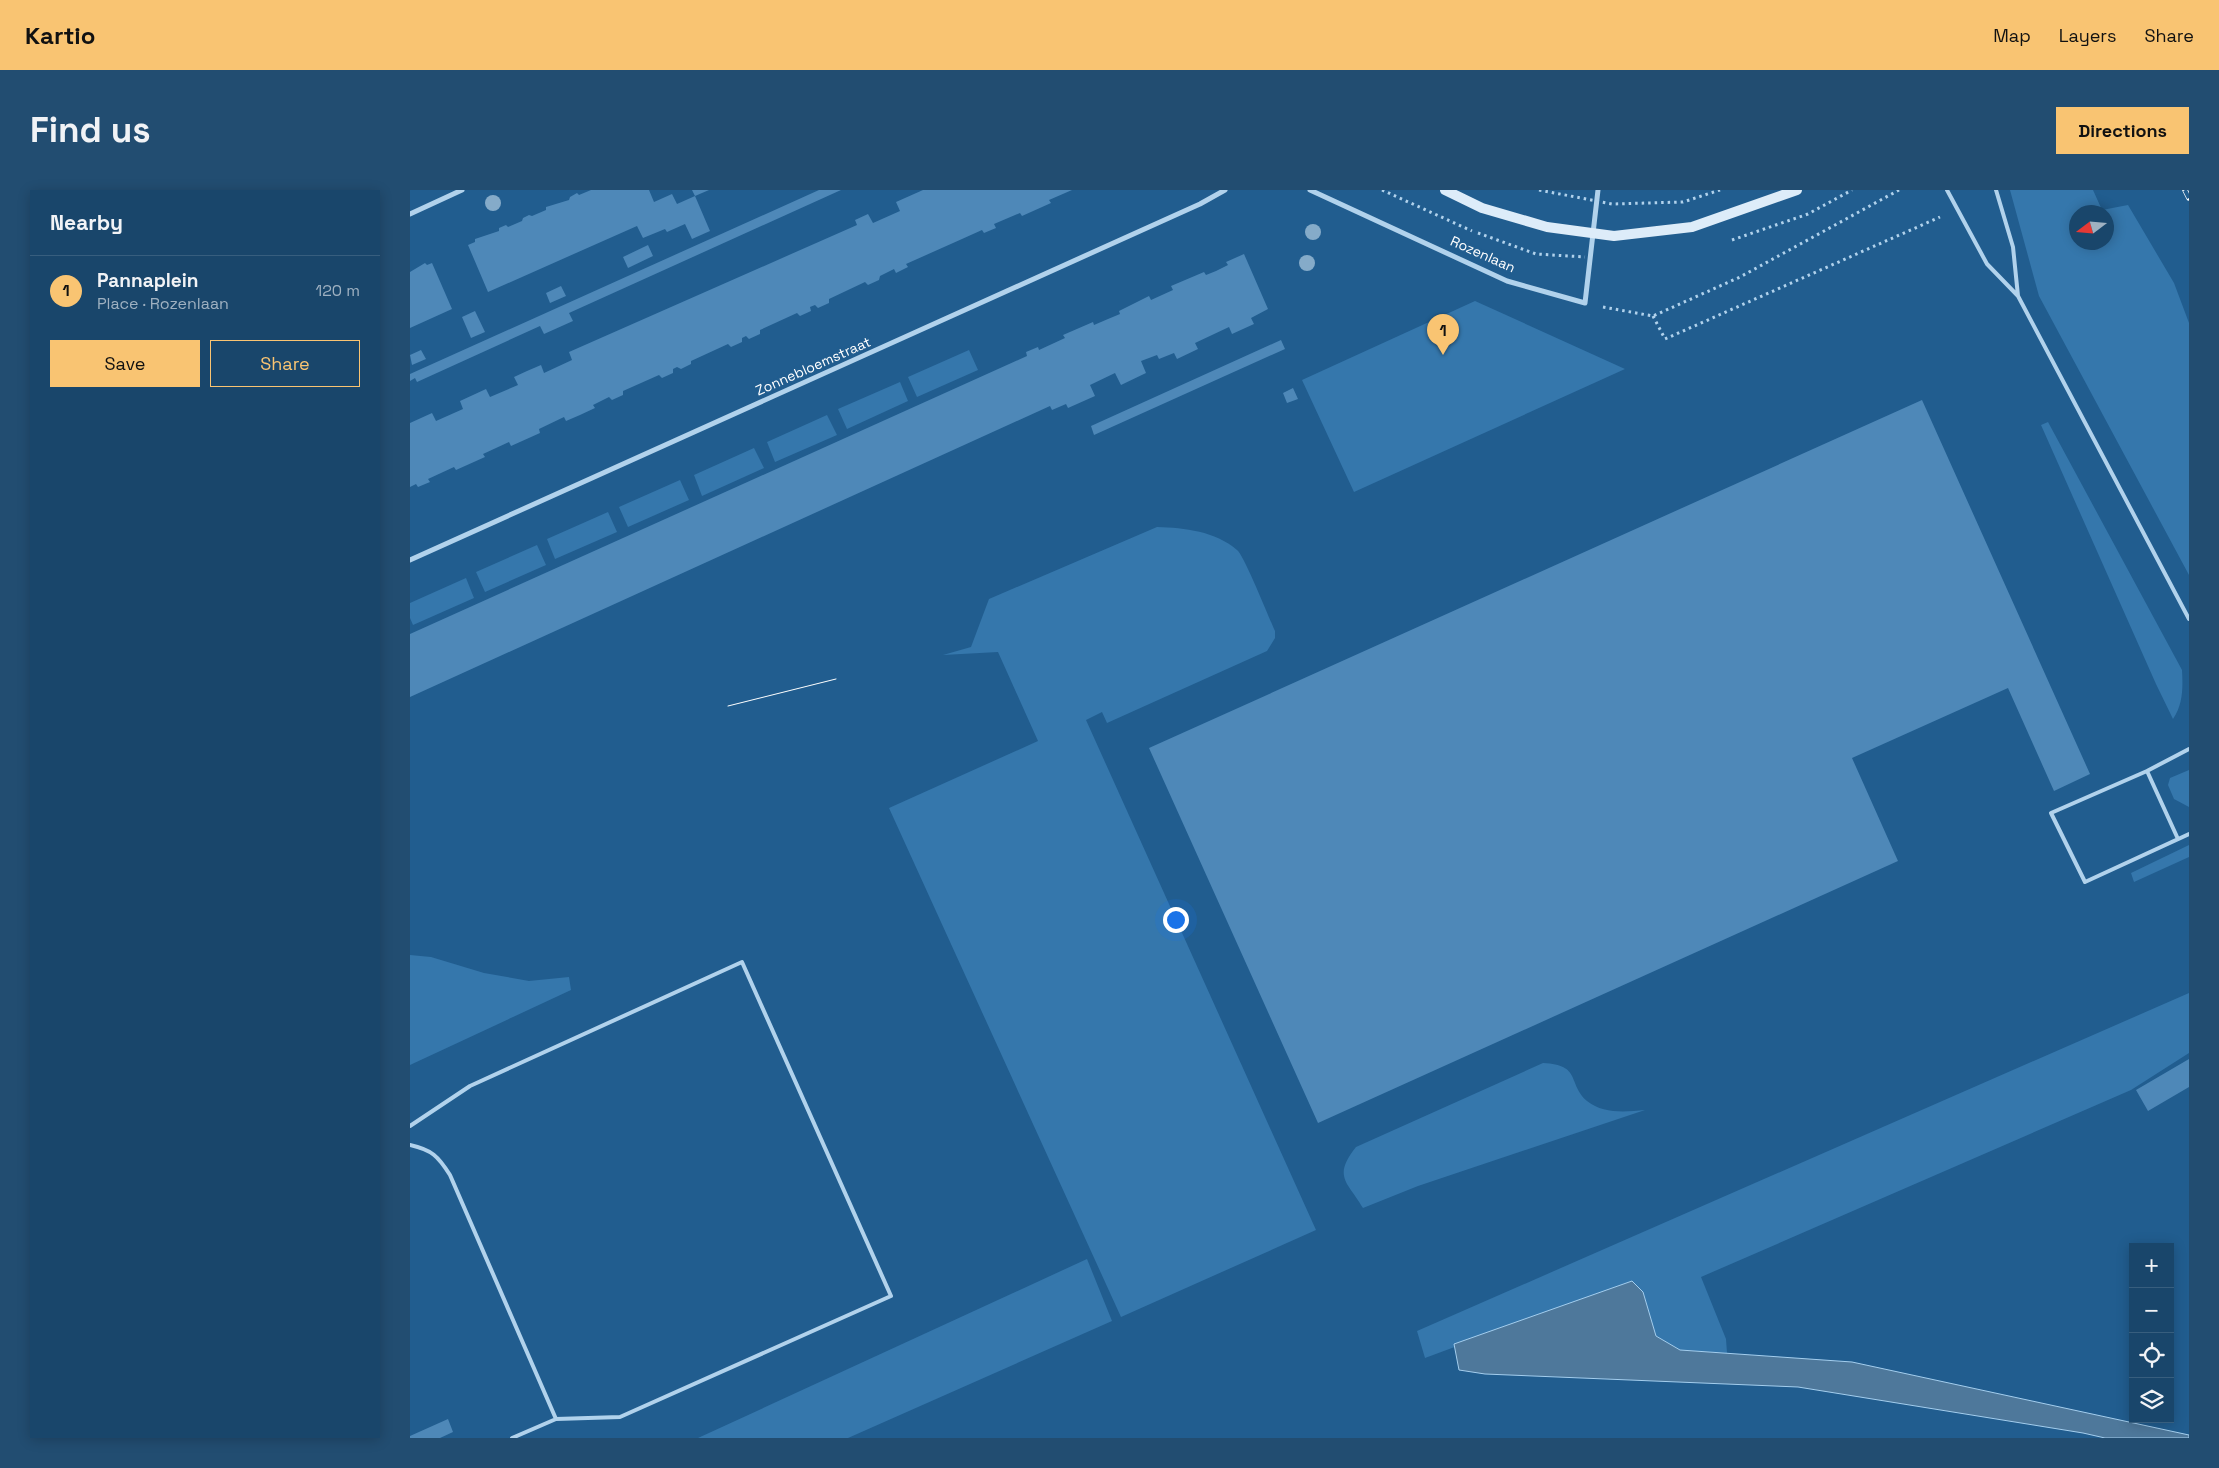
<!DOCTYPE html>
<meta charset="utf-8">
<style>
body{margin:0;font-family:"Space Grotesk",sans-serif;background:#224d71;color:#f1f3f6}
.controls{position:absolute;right:15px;bottom:15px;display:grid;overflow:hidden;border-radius:0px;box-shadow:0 2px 12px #0003}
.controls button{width:45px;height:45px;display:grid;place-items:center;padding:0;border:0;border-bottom:1px solid #375e7e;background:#19466b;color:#f1f3f6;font:25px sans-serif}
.compass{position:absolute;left:1659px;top:15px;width:45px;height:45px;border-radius:50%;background:#19466b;box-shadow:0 2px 12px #0003;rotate:254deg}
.you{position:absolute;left:765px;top:729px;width:18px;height:18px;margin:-12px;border:4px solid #fff;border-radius:50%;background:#1a73e8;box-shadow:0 0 0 8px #1a73e833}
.badge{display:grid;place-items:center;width:32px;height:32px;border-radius:50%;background:#f9c472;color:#111;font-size:16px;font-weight:700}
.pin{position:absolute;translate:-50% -41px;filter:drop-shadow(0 1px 2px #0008)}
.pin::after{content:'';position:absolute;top:26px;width:18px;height:15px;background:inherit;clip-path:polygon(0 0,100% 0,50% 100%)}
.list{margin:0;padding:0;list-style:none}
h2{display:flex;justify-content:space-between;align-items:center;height:65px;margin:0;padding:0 20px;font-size:21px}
h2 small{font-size:16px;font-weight:400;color:#9fb1c1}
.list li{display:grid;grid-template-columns:32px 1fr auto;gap:15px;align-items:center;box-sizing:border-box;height:70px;padding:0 20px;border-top:1px solid #375e7e}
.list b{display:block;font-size:19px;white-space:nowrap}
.list p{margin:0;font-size:16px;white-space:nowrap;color:#9fb1c1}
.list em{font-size:16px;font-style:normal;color:#9fb1c1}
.actions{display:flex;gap:10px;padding:15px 20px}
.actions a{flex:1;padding:11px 0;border:1px solid #f9c472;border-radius:0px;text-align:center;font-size:18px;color:#f9c472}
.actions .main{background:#f9c472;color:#111}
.icon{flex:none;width:28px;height:28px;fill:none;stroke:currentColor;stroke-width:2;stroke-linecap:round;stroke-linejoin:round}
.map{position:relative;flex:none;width:1779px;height:1248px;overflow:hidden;border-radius:0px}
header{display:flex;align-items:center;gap:30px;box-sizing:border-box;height:70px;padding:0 25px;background:#f9c472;color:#111}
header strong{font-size:24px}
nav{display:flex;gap:28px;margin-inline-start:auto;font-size:18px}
.intro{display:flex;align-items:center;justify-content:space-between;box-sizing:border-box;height:120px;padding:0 30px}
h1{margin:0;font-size:35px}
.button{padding:12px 22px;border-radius:0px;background:#f9c472;color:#111;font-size:18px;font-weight:700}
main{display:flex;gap:30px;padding:0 30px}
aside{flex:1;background:#19466b;border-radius:0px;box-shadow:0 2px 12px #0003}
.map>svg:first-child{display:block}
.green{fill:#3577ac;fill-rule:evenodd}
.water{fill:#4e789b;stroke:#a4ceee}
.building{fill:#4e88b8}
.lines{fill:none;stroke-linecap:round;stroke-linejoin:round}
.path{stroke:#b1d2ec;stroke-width:3;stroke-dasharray:2.5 4;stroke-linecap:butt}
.lane{stroke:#b1d2ec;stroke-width:4}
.street{stroke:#b1d2ec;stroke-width:5}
.tram{stroke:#fff;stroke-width:1}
.rail-casing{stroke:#fff;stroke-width:5.5}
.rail{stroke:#215d8f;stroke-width:4;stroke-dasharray:11;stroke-linecap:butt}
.path-bridge{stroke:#b1d2ec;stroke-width:3;stroke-dasharray:2.5 4;stroke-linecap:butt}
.secondary-bridge{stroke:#ddecf9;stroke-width:10}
.tree{fill:#85abc9}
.labels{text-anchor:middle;stroke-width:5;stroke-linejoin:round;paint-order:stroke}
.street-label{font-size:14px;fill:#fff;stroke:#215d8f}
</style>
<header>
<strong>Kartio</strong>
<nav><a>Map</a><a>Layers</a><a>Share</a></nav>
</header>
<div class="intro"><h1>Find us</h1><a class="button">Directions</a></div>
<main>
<aside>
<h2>Nearby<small></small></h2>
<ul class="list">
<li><span class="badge">1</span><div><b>Pannaplein</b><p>Place · Rozenlaan</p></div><em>120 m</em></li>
</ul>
<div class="actions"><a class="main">Save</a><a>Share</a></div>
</aside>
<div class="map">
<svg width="1779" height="1248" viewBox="0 0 1779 1248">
<rect width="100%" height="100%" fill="#215d8f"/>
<path class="green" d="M1600,0H1683L1692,20L1718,15L1764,93L1779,133V385L1629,106ZM1666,22H1696V52H1666Z
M1065,111L1215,179L944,302L892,190Z
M559,160L568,180L507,207L498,187Z
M490,192L498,211L437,239L428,219Z
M417,225L427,245L365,272L357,252Z
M1638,232L1772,480C1773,498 1773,514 1763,529L1746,494L1631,235Z
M344,258L354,278L292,306L284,285Z
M270,290L279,310L218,337L209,317Z
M198,322L207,342L145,369L137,349Z
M747,337C775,338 805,341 827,360C834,365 859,428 865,441V448L857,461L697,533L692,522L676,530L906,1040L711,1127L479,618L628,551L588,462L533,465L561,457L579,409Z
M127,355L136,375L75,402L66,382Z
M56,388L64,408L3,435L0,428V413Z
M1779,580V617L1764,609L1758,595L1760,588Z
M1779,655V667L1724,692L1721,683Z
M0,765L21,767L74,783L119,791L159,787L161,800L0,875Z
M1779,803V863L1721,900L1291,1087L1316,1149L1317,1163L1270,1160L1246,1146L1233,1102L1222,1091L1015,1168L1007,1141Z
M1133,873C1172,875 1157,893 1177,911C1193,924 1215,922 1235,920L1008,996L953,1018C938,992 922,987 946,957Z
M677,1069L702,1131L438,1248H288Z"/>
<path class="water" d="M1222,1091L1233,1102L1246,1146L1270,1160L1442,1172L1779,1245V1248H1695L1673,1243L1388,1197L1075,1184L1049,1180L1044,1154Z"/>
<path class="building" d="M181,0H239L244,12L262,4L267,14L285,6L300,41L282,49L275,34L257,42L255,39L233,48L227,36L78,102L58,55L65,52V49L89,41V38L96,35L98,37L112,31L113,28L119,25L122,26L136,20V17L159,10L160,7L167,3L169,5Z
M282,0H299L285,6Z
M409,0H431L159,123L163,131L134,144L130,136L7,192L5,188L0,191V184Z
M513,0H662L639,10L641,13L612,26L610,23L584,34L586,38L574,43L572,40L552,49L496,74L498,77L486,83L484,79L470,86L469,90L458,95L455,92L419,109V113L408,118L405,115L400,117L401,121L390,126L387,123L350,140V144L339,149L336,146L332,148V152L321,157L318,154L281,171V174L271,179L267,177L263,179V183L252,188L249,185L213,201V205L202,210L199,207L183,215L185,218L170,225L156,231L154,227L129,239L130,243L101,256L99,252L73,264L75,267L46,280L44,277L18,289L20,292L8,297L6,294L0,297V233L22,223L26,231L53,219L50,211L76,199L80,207L108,195L104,187L117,181L131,175L134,183L162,170L159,162L447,35L445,30L458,24L463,33L490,21L486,12Z
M238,55L243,66L218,78L213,67Z
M834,64L858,119L841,128L844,134L822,144L819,137L785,153L788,159L767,169L764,163L749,169L747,165L731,171L736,183L711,195L705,183L680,195L685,206L658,218L656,214L642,220L640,216L0,507V444L617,166L616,162L628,157L629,160L655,148L653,145L683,132L684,135L698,129L710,124L709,121L739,106L741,110L763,100L761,96L794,82L796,85L806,81L818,75L816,72Z
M15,73L17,75L22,73L42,119L0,138V82Z
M151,96L156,106L140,113L136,103Z
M65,121L75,142L61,148L52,127Z
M871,150L875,159L684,245L681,236Z
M11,160L16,169L2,175L0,165Z
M883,198L888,209L877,213L873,203Z
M1512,210L1680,584L1644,601L1598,498L1442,568L1488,671L908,933L739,558Z
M1779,869V897L1738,921L1726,900Z
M38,1229L43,1242L30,1248H0V1246Z"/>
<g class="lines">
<path class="path" d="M1193,117L1243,126L1330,87L1489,0
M1243,126L1255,149L1530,27"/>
<path class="lane" d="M1537,0L1577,74L1608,106L1779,429
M1586,0L1603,57L1608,106
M1779,559L1737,581L1641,623L1675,692L1779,644
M1737,581L1768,649
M0,936L60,896L332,772L481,1106L210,1227L146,1229
M0,955C22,960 28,966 40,985L146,1229L102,1248"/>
<path class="street" d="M900,0L1097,91L1175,113L1188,0
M0,24L52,0
M0,370L790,14L815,0"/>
<path class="tram" d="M318,516L426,489"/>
<defs>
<path id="rail" d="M1775,0L1779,8"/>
</defs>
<use href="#rail" class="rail-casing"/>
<use href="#rail" class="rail"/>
<path class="path-bridge" d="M972,0L1062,41
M1129,0L1202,14L1273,12L1310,0
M1068,43L1126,64L1175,67
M1322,50L1398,24L1442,0"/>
<path class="secondary-bridge" d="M1035,0L1072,18L1137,37L1204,46L1282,37L1387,0"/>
</g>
<g class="tree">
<circle cx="83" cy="13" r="8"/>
<circle cx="903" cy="42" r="8"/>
<circle cx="897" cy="73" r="8"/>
</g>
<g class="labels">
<g class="street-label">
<text transform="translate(1073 64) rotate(24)" y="5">Rozenlaan</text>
<text transform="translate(403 176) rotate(-24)" y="5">Zonnebloemstraat</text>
</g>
</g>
</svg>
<div class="controls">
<button>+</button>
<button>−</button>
<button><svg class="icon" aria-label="locate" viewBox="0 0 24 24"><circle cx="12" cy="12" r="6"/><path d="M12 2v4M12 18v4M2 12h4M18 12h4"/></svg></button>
<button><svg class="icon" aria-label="layers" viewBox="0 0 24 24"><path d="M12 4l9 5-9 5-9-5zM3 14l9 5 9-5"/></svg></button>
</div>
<svg class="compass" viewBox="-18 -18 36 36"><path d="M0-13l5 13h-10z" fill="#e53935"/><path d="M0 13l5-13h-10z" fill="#9fb1c1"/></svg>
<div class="you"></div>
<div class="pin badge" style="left:1033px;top:165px">1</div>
</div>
</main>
